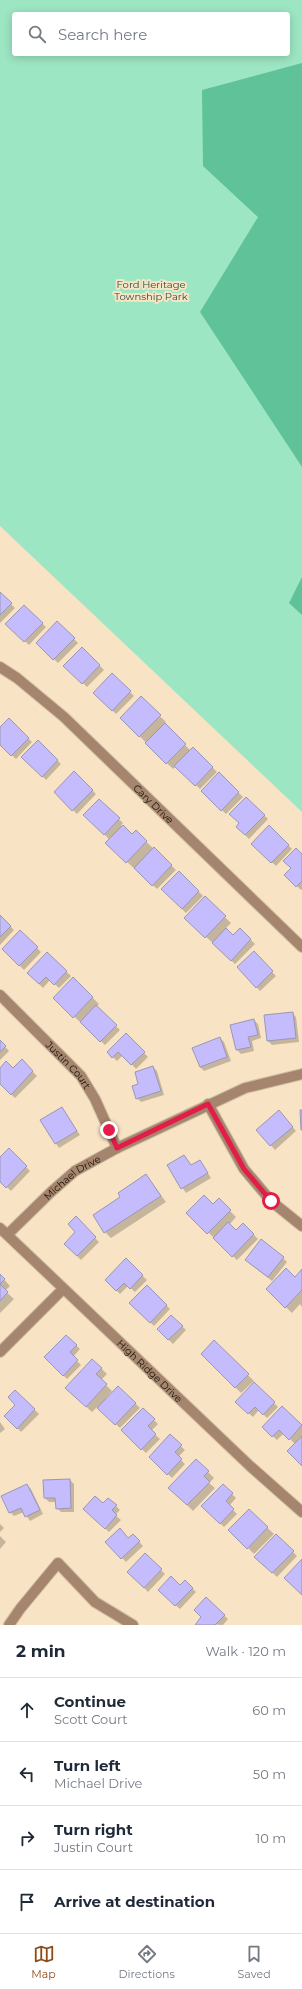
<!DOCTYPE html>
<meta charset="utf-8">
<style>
body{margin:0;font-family:Montserrat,sans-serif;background:#f2f2f3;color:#1f2937}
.stop{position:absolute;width:12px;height:12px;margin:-9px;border:3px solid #e11d48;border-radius:50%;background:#fff}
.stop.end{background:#e11d48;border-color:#fff;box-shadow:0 1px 4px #0008}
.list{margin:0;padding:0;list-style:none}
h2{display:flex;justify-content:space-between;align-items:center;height:52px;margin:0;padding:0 16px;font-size:17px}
h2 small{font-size:13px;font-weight:400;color:#747a83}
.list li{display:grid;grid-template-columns:26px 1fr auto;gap:12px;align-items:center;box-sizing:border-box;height:64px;padding:0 16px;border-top:1px solid #e0e1e3}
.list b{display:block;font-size:15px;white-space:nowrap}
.list p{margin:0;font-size:13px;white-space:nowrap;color:#747a83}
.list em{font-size:13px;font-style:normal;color:#747a83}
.icon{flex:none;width:22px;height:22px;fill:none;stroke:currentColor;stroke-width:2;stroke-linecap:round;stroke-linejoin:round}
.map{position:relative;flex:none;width:302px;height:1625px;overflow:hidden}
.search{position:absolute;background:#fff;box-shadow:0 2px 10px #0003;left:12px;right:12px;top:12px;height:44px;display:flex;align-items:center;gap:10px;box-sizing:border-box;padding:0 14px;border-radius:4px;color:#747a83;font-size:15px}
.sheet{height:308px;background:#fff}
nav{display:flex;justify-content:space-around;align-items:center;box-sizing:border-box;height:56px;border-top:1px solid #e0e1e3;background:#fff;font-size:11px;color:#747a83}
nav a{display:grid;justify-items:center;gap:2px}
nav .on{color:#8e4c18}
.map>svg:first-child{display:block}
.green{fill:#9de6c3;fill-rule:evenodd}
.forest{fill:#5fc298}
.shadow{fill:#0003}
.building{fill:#c4bcfd;stroke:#9a97b6}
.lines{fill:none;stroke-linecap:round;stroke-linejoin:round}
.minor-casing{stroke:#d0bea3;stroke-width:12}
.minor{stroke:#a5856e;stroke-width:10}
.route{stroke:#e11d48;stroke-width:5}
.labels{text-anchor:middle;stroke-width:4;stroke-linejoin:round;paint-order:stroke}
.park-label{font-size:10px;fill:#254f3d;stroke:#f8e3c5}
.street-label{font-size:10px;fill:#1c150a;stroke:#f8e3c5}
</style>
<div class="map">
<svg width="302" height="1625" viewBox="0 0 302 1625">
<rect width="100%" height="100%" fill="#f8e3c5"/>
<path class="green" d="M0,0H302V812L0,526ZM14,14H288V54H14Z"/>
<path class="forest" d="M302,63V467L200,312L258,217L203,166L202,90Z
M302,577V615L289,603Z"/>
<path class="shadow" d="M0,593L15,608L0,623Z
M24,606L46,627L29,645L7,624Z
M57,622L78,643L58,663L37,643Z
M82,648L104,670L87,687L65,666Z
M112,674L134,696L116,714L94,693Z
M141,698L166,722L164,724L191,751L193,748L217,772L200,789L176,766L173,769L121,718Z
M9,720L32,742L16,759L0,744V729Z
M38,742L61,764L46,780L23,757Z
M74,773L96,794L77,814L55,792Z
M219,774L243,797L226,814L202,791Z
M246,798L268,819L249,839L237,827L240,823Z
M99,800L123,823L121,825L133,836L136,832L176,870L157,889L106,843L110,840L84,815Z
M269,826L292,849L276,866L252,844Z
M302,856V889L301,890L286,875Z
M179,872L203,896L186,913L162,889Z
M205,898L231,923L225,929L233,937L240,929L255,944L235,964L186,918Z
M0,916L14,930L0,945Z
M20,931L41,952L24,970L3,949Z
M47,953L71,976L59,988L50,980L43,988L28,973Z
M254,953L276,976L260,991L238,967Z
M73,979L99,1004L96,1007L120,1030L105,1045L54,998Z
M292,1013L296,1017L299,1042L272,1045L268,1041L265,1016Z
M254,1020L258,1024L261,1038L252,1041L254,1051L241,1054L237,1050Z
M126,1034L148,1057L136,1069L123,1055L117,1061L108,1052Z
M220,1038L224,1042L231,1061L204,1071L200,1067L193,1048Z
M0,1041L9,1051L0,1060Z
M22,1061L37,1076L15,1098L0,1083V1069H13Z
M153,1067L157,1071L164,1095L141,1102L137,1098L140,1085Z
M62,1108L80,1135L59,1148L41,1121Z
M283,1116L296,1131L275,1150L258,1130Z
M9,1150L30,1171L11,1191L0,1180V1159Z
M184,1156L192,1166L200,1161L211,1178L186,1193L168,1165Z
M146,1175L166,1202L111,1238L105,1232L122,1197Z
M219,1200L236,1217L229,1225L236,1231L243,1224L258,1239L237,1260L188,1213L213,1206Z
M76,1218L99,1242L81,1260L65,1244L77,1232Z
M283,1258L287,1262L272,1281L250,1264Z
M126,1260L147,1280L135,1292L128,1286L120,1294L106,1280Z
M302,1271V1307L300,1304L292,1313L267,1289L295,1278Z
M0,1275L10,1286L5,1291L14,1299L0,1313Z
M147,1286L170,1309L154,1326L131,1303Z
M171,1316L186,1330L173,1344L158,1329Z
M66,1336L80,1349L73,1357L81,1365L67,1379L45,1357Z
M214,1342L254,1381L241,1393L202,1354Z
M101,1368L107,1374L101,1380L112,1391L106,1398L107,1399L118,1387L140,1408L120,1428L97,1407L92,1412L72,1394Z
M254,1383L278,1407L267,1418L259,1410L253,1417L236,1402Z
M15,1391L39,1414L21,1432L6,1416L17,1405Z
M282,1408L302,1426V1465L295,1444L284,1433L277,1440L263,1427Z
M143,1409L158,1424L151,1431L160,1439L146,1453L122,1430Z
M0,1422L5,1429L0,1433Z
M170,1436L185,1450L178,1457L185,1464L172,1478L150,1457Z
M196,1460L214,1478L209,1483L215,1488L193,1511L170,1488Z
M70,1480L74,1484V1512H61L57,1508L56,1502H49L45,1498Z
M27,1485L31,1489L43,1514L30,1521L24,1512L14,1516L10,1512Z
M223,1485L236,1498L229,1506L237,1514L224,1527L203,1506Z
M104,1505L116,1506L120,1510L115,1515L121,1520L109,1532L88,1513Z
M249,1510L274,1534L254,1554L230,1530Z
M0,1524L4,1528L0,1532Z
M133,1535L143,1546L126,1562L107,1542L129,1539Z
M276,1535L297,1556L277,1577L256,1557Z
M0,1536L6,1542L0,1549Z
M145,1555L165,1574L148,1592L129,1572Z
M185,1581L196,1592L180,1609L159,1590L180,1586Z
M206,1598L228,1619L223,1625L196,1624L202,1617Z"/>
<path class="building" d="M0,592L12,603L0,615Z
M24,605L43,623L24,642L5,624Z
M57,621L75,638L53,660L36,643Z
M82,647L100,665L82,684L63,666Z
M112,673L131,691L112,711L93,693Z
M141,696L161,715L139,737L120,718Z
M9,718L29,738L11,756L0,745V727Z
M165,723L186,744L166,764L145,743Z
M38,740L58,760L42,777L21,757Z
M193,747L213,767L195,786L174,766Z
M74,771L93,790L72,811L54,792Z
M219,772L239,792L221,811L201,791Z
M246,797L265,815L245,835L236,827L239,823L229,814Z
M99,799L120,818L104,835L83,815Z
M123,825L132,834L136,830L147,841L126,863L105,843Z
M269,825L289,845L271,863L251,844Z
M154,847L172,865L152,886L134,868Z
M296,848L302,854V881L296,887L284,875L291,868L283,861Z
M179,871L199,891L182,909L161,889Z
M205,896L226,916L205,938L184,918Z
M0,915L11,926L0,937Z
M226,928L233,935L240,928L251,939L231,961L212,943Z
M20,930L38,947L19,966L2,949Z
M254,951L273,971L256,988L237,967Z
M47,952L67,971L54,985L46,977L39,984L27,973Z
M73,977L93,997L73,1018L53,998Z
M96,1005L117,1025L100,1042L80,1022Z
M293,1012L296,1038L267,1041L264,1015Z
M254,1019L258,1035L248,1037L251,1047L236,1050L230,1025Z
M126,1033L145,1052L131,1065L118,1052L112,1058L107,1052Z
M220,1037L227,1057L200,1067L192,1048Z
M0,1040L6,1046L0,1052Z
M22,1059L33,1071L11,1095L0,1084V1068L6,1061L13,1068Z
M153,1066L161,1091L136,1099L132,1086L138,1084L135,1072Z
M62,1107L77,1131L55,1144L40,1120Z
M279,1110L293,1127L270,1146L256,1130Z
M300,1110H302V1130H301Z
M9,1148L27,1166L6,1188L0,1182V1157Z
M184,1155L191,1165L200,1160L208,1173L181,1189L167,1165Z
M146,1174L161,1196L104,1233L93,1215L120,1197L118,1193Z
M204,1195L213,1204L219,1198L231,1210L207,1234L186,1213Z
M76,1216L96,1237L77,1256L64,1244L75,1232L68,1224Z
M228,1222L236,1230L243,1223L254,1234L232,1257L213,1238Z
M261,1239L284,1257L268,1277L245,1260Z
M126,1258L143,1275L130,1289L124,1283L116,1291L105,1280Z
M286,1268L295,1277L302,1269V1290L285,1308L266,1289Z
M0,1274L5,1279L0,1284L8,1292L0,1301Z
M147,1285L167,1305L150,1323L129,1303Z
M171,1315L183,1326L168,1340L157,1329Z
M66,1335L77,1345L70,1352L78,1360L63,1376L44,1357Z
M214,1340L249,1374L235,1388L201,1354Z
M92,1359L102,1368L96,1374L107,1384L86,1407L65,1388Z
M254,1382L275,1402L263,1415L255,1407L248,1414L235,1402Z
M118,1386L136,1403L115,1425L97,1408Z
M15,1390L35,1409L17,1429L4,1416L15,1405L8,1397Z
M282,1406L302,1425L289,1440L279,1430L272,1437L262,1427Z
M143,1408L155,1419L148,1426L156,1434L141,1450L121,1430Z
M170,1434L182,1445L175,1452L182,1459L167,1475L149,1457Z
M302,1436V1466L287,1451Z
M196,1459L209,1471L204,1476L210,1482L187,1505L168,1488Z
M70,1479L71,1508L56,1509L55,1498H44L43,1480Z
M27,1484L40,1510L25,1517L21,1508L9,1513L1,1496Z
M223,1484L233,1493L226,1501L234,1509L220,1524L201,1506Z
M95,1496L103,1503L108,1498L117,1505L112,1510L117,1515L105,1529L83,1509Z
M249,1509L268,1527L247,1549L228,1530Z
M120,1528L128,1538L133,1534L140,1541L121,1559L105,1542Z
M276,1534L294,1551L272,1573L254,1557Z
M145,1553L162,1569L144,1588L127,1572Z
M302,1559V1595L284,1578Z
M171,1576L180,1585L185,1580L193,1588L175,1606L158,1590Z
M206,1597L225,1615L215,1625H195L201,1617L194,1610Z"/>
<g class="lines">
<defs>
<g id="minor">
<path id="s1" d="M0,667L17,678L64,717L302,947"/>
<path id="s2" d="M0,995L81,1076L95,1099L117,1148"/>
<path d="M208,1104L244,1169L271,1201L302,1226"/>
<path id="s3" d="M0,1228L250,1466L302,1512"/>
<path id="s4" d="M8,1234L51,1192L75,1171L117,1148L245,1088L302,1074"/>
<path d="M0,1352L63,1289"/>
<path d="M9,1625L20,1609L58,1563L95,1602L133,1625"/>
</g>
</defs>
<use href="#minor" class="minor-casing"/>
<use href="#minor" class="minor"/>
</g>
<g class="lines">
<path class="route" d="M109,1130L117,1148L208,1104L244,1169L271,1201"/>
</g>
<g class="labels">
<g class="park-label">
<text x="151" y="288">Ford Heritage<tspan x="151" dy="12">Township Park</tspan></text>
</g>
<g class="street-label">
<text dy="4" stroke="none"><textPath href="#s1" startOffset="206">Cary Drive</textPath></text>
<text dy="4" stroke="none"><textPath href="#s2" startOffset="98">Justin Court</textPath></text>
<text dy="4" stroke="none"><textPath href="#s4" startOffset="86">Michael Drive</textPath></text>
<text dy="4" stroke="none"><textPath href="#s3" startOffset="207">High Ridge Drive</textPath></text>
</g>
</g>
</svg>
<div class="stop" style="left:271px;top:1201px"></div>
<div class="stop end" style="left:109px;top:1130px"></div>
<div class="search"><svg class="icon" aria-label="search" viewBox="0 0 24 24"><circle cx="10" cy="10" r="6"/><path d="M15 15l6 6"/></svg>Search here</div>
</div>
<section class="sheet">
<h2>2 min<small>Walk · 120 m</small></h2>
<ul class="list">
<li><svg class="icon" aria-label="ahead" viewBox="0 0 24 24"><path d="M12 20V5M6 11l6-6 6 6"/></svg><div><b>Continue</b><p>Scott Court</p></div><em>60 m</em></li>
<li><svg class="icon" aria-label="left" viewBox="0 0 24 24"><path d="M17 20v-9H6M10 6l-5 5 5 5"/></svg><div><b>Turn left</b><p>Michael Drive</p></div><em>50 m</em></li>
<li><svg class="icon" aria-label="right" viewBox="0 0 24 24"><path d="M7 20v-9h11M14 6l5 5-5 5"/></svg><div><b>Turn right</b><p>Justin Court</p></div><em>10 m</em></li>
<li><svg class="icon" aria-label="arrive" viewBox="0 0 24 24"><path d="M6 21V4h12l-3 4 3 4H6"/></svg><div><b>Arrive at destination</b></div></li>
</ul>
</section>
<nav>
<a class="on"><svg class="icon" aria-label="map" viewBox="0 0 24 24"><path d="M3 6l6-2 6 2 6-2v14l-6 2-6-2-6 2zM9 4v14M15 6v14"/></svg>Map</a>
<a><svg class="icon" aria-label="directions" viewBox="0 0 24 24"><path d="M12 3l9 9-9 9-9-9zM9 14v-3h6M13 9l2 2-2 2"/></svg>Directions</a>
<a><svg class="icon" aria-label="saved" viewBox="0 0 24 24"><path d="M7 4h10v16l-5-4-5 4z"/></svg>Saved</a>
</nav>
